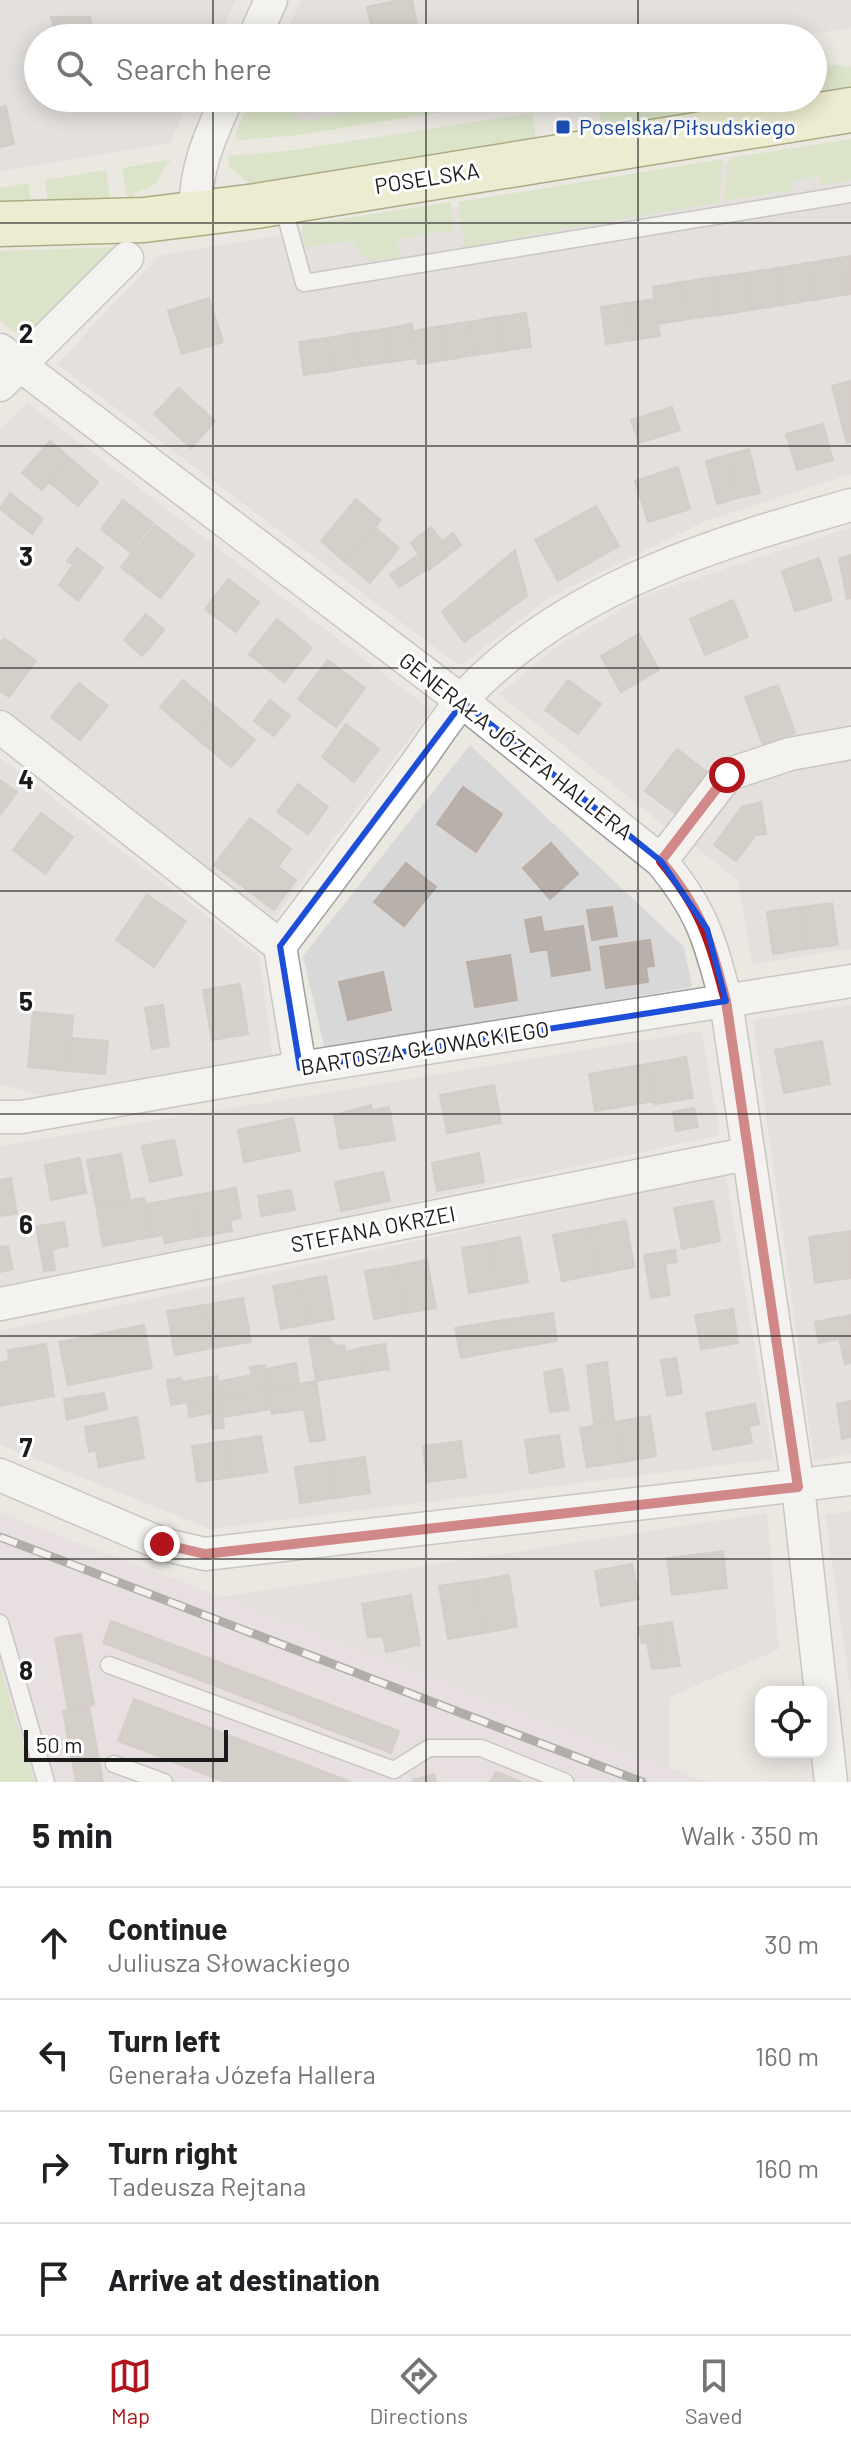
<!DOCTYPE html>
<meta charset="utf-8">
<style>
body{margin:0;font-family:Barlow,sans-serif;background:#f2f2f2;color:#202124}
.controls{position:absolute;right:24px;bottom:24px;display:grid;overflow:hidden;border-radius:16px;box-shadow:0 4px 20px #0003}
.controls button{width:72px;height:72px;display:grid;place-items:center;padding:0;border:0;border-bottom:2px solid #e0e0e0;background:#fff;color:#202124;font:40px sans-serif}
.scale{position:absolute;left:24px;bottom:20px;width:204px;box-sizing:border-box;padding-left:8px;border:4px solid #1b1b1b;border-top:0;font-size:22px;line-height:28px;white-space:nowrap;color:#1b1b1b;-webkit-text-stroke:6px #fff;paint-order:stroke}
.stop{position:absolute;width:24px;height:24px;margin:-18px;border:6px solid #b1151b;border-radius:50%;background:#fff}
.stop.end{background:#b1151b;border-color:#fff;box-shadow:0 2px 8px #0008}
.list{margin:0;padding:0;list-style:none}
h2{display:flex;justify-content:space-between;align-items:center;height:104px;margin:0;padding:0 32px;font-size:34px}
h2 small{font-size:26px;font-weight:400;color:#757577}
.list li{display:grid;grid-template-columns:52px 1fr auto;gap:24px;align-items:center;box-sizing:border-box;height:112px;padding:0 32px;border-top:2px solid #e0e0e0}
.list b{display:block;font-size:30px;white-space:nowrap}
.list p{margin:0;font-size:26px;white-space:nowrap;color:#757577}
.list em{font-size:26px;font-style:normal;color:#757577}
.icon{flex:none;width:44px;height:44px;fill:none;stroke:currentColor;stroke-width:2;stroke-linecap:round;stroke-linejoin:round}
.map{position:relative;flex:none;width:851px;height:1782px;overflow:hidden}
.search{position:absolute;background:#fff;box-shadow:0 4px 20px #0003;left:24px;right:24px;top:24px;height:88px;display:flex;align-items:center;gap:20px;box-sizing:border-box;padding:0 28px;border-radius:44px;color:#757577;font-size:30px}
.sheet{height:552px;background:#fff}
nav{display:flex;justify-content:space-around;align-items:center;box-sizing:border-box;height:112px;border-top:2px solid #e0e0e0;background:#fff;font-size:22px;color:#757577}
nav a{display:grid;justify-items:center;gap:4px}
nav .on{color:#b1151b}
.map>svg:first-child{display:block}
.residential{fill:#d9d8d8}
.industrial{fill:#e4d4e1}
.grass{fill:#c8e1ac}
.building{fill:#b8b1ab;stroke:#bbaea6;stroke-width:2}
.lines{fill:none;stroke-linecap:round;stroke-linejoin:round}
.lane-casing{stroke:#9f9f9f;stroke-width:19}
.street-casing{stroke:#9f9f9f;stroke-width:35}
.secondary-casing{stroke:#5e6410;stroke-width:47}
.lane{stroke:#fff;stroke-width:16}
.street{stroke:#fff;stroke-width:32}
.secondary{stroke:#f0f1ba;stroke-width:44}
.rail-casing{stroke:#696969;stroke-width:9}
.rail{stroke:#fff;stroke-width:6;stroke-dasharray:18;stroke-linecap:butt}
.route{stroke:#b1151b;stroke-width:10}
.marked{fill:none;stroke:#1d4ed8;stroke-width:6;stroke-linejoin:round}
.grid{fill:none;stroke:#1b1b1b;stroke-width:2;stroke-opacity:0.55}
.transit-dot{fill:#1a4fb4;stroke:#fff;stroke-width:3}
.labels{text-anchor:middle;stroke-width:6;stroke-linejoin:round;paint-order:stroke}
.transit-label{font-size:22px;fill:#164399;stroke:#fff;text-anchor:start}
.street-label{font-size:22px;fill:#1b1b1b;stroke:#fff}
.grid-label{font-size:26px;text-anchor:middle;font-weight:bold;fill:#1b1b1b;stroke:#fff;stroke-width:6;stroke-linejoin:round;paint-order:stroke}
</style>
<div class="map">
<svg width="851" height="1782" viewBox="0 0 851 1782">
<rect width="100%" height="100%" fill="#ebe8e2"/>
<path class="residential" d="M0,0H236L218,38H38V98H190L170,143L0,171Z
M301,0H851V28L787,38H284Z
M285,98H430L302,121Z
M851,142V474L705,521L550,597L460,666L57,364L160,255Z
M27,403L431,710L270,923L0,710V430Z
M851,527V734L719,760L666,827L499,694L559,645L649,594Z
M470,745L684,947L692,987L325,1050L303,956Z
M0,758L259,956L273,1057L52,1098L0,1084Z
M851,758V949L752,964L738,881L691,843L737,780Z
M851,1005V1454L814,1460L753,1020Z
M702,1031L720,1135L0,1292V1146Z
M726,1174L773,1459L210,1529L0,1445V1331Z
M851,1511V1693L825,1515Z
M767,1513L779,1649L670,1697L669,1768L222,1597Z"/>
<path class="industrial" d="M0,1513L222,1597L707,1782H35L0,1668Z"/>
<path class="grass" d="M836,65L851,67V96L603,136L598,102L626,98H813V68Z
M251,98H285L302,121L430,98H527L293,136L237,140L235,135Z
M532,113L537,146L258,190L229,167L228,156L287,151Z
M851,139V180L822,185L820,176L791,182L792,190L724,201L729,158Z
M171,159L154,185L134,193L135,205L128,201L122,168Z
M723,159L719,202L464,247L458,202Z
M106,170L111,203L48,205L45,180Z
M29,183L31,206L0,210V188Z
M451,202L454,230L398,239L399,258L369,262L352,241L305,247L302,225Z
M117,247L31,331L14,332L0,320V251Z
M0,1668L35,1782H0Z"/>
<path class="building" d="M399,0H412L420,38H374L367,7Z
M51,17H90L94,38H57Z
M168,30L185,38H164Z
M318,98H352L319,104Z
M6,106L14,144L0,147V107Z
M851,256V294L844,295L839,258Z
M839,258L844,295L813,300L808,263Z
M808,263L813,300L782,305L777,268Z
M777,268L782,305L751,310L746,273Z
M746,273L751,310L720,315L715,277Z
M715,277L720,315L689,319L683,282Z
M683,282L689,319L658,324L653,287Z
M209,298L223,342L182,354L168,311Z
M654,299L660,336L633,340L628,303Z
M628,303L633,340L606,344L601,307Z
M526,313L531,347L503,351L497,317Z
M497,317L503,351L474,355L469,322Z
M469,322L474,355L446,360L441,326Z
M412,324L417,358L389,362L384,329Z
M441,326L446,360L418,364L413,331Z
M384,329L389,362L361,366L355,333Z
M355,333L361,366L332,371L327,338Z
M327,338L332,371L304,375L299,342Z
M851,381V442L847,443L832,386Z
M179,388L215,421L191,448L154,414Z
M672,407L680,430L639,443L631,420Z
M823,424L833,460L797,470L786,434Z
M50,441L70,458L42,490L22,473Z
M749,449L760,493L738,498L727,455Z
M727,455L738,498L717,504L706,461Z
M70,458L98,482L78,506L49,482Z
M678,467L690,509L648,522L635,481Z
M10,493L43,519L32,534L0,509Z
M356,499L381,520L345,562L321,541Z
M123,500L153,523L130,552L101,529Z
M596,506L619,546L558,581L535,540Z
M155,525L194,555L160,598L121,567Z
M375,527L399,548L370,583L345,562Z
M431,527L442,541L453,533L461,545L429,570L411,543Z
M77,548L103,568L78,601L59,585L73,565L67,561Z
M515,550L527,596L464,642L442,612Z
M419,555L428,569L399,587L390,574Z
M851,555V598L847,599L839,558Z
M819,558L832,600L795,611L782,571Z
M228,579L259,602L236,632L205,609Z
M733,600L748,637L705,655L690,619Z
M146,614L164,630L142,656L124,640Z
M277,619L312,648L284,682L249,654Z
M639,634L659,670L621,692L601,656Z
M4,638L36,661L9,697L0,691V643Z
M328,660L365,688L336,727L298,699Z
M183,680L219,710L195,737L160,707Z
M568,680L601,704L578,734L545,710Z
M79,683L108,706L80,740L51,717Z
M778,685L795,733L763,745L745,697Z
M270,700L290,716L274,736L254,721Z
M219,710L255,740L231,767L195,737Z
M346,724L379,749L354,782L322,757Z
M677,749L707,772L676,814L645,791Z
M0,780L17,792L0,815Z
M298,784L328,807L308,834L277,812Z
M463,787L502,814L476,852L437,824Z
M761,802L766,834L756,835L736,861L714,845L742,807Z
M41,813L73,837L45,874L13,850Z
M250,818L291,849L278,867L296,880L274,910L214,865Z
M551,843L578,874L550,899L523,868Z
M406,863L436,887L404,926L374,902Z
M147,895L186,921L154,967L116,940Z
M832,903L838,945L805,949L800,907Z
M612,907L617,936L592,940L587,910Z
M800,907L805,949L773,954L767,912Z
M541,917L547,949L531,952L525,920Z
M583,926L590,970L552,976L545,932Z
M650,940L654,966L646,967L648,982L606,988L600,947Z
M510,955L517,1000L475,1007L467,962Z
M383,972L391,1010L348,1020L339,982Z
M240,984L248,1034L212,1040L203,990Z
M163,1005L169,1046L152,1049L145,1008Z
M33,1012L73,1016L69,1071L28,1067Z
M71,1038L108,1041L105,1074L69,1071Z
M822,1041L830,1084L784,1093L775,1050Z
M686,1057L693,1098L655,1104L647,1064Z
M647,1064L654,1101L595,1111L589,1074Z
M494,1085L501,1123L447,1133L440,1095Z
M371,1105L372,1110L389,1107L395,1140L340,1149L334,1115Z
M694,1108L698,1127L676,1131L673,1112Z
M293,1118L300,1151L244,1162L238,1130Z
M174,1140L182,1175L150,1182L142,1146Z
M479,1153L484,1182L437,1191L432,1163Z
M121,1154L130,1200L96,1206L87,1160Z
M80,1158L86,1193L51,1200L45,1165Z
M383,1172L390,1201L341,1211L335,1182Z
M11,1178L17,1214L0,1216V1180Z
M236,1188L241,1218L230,1220L232,1231L198,1237L191,1196Z
M291,1190L295,1210L261,1216L258,1196Z
M191,1196L198,1237L165,1243L163,1235L153,1237L147,1204Z
M144,1198L151,1237L103,1246L96,1206Z
M713,1201L720,1241L682,1249L674,1208Z
M626,1221L634,1267L598,1274L589,1228Z
M64,1222L68,1246L52,1249L55,1270L44,1271L36,1226Z
M589,1228L598,1274L562,1281L553,1235Z
M851,1231V1278L815,1283L809,1237Z
M520,1237L528,1282L498,1288L491,1243Z
M491,1243L498,1288L469,1293L462,1248Z
M8,1246L13,1269L0,1272V1247Z
M675,1250L677,1262L665,1264L670,1295L651,1298L644,1255Z
M427,1260L436,1308L405,1313L397,1266Z
M397,1266L405,1313L374,1319L365,1271Z
M326,1276L334,1319L308,1324L300,1281Z
M300,1281L308,1324L281,1329L273,1286Z
M243,1298L251,1342L213,1348L205,1305Z
M205,1305L213,1348L175,1355L167,1311Z
M733,1309L738,1343L701,1349L695,1315Z
M553,1313L557,1341L509,1349L504,1320Z
M851,1315V1336L819,1343L815,1322Z
M504,1320L509,1349L461,1358L455,1328Z
M144,1325L152,1368L68,1385L59,1342Z
M328,1336L335,1346L344,1345L345,1352L359,1349L363,1373L316,1381L309,1339Z
M851,1336V1363L845,1364L839,1338Z
M46,1344L54,1396L0,1406V1363L9,1361L8,1350Z
M385,1344L389,1369L363,1373L359,1348Z
M676,1358L682,1393L667,1396L661,1360Z
M607,1362L614,1421L594,1424L587,1365Z
M296,1363L299,1384L268,1389L265,1369Z
M265,1365L268,1389L220,1397L217,1382L252,1375L250,1367Z
M562,1369L569,1410L550,1412L544,1372Z
M217,1376L220,1397L171,1405L167,1380L181,1378L182,1382Z
M316,1381L325,1440L310,1442L304,1409L272,1414L268,1389Z
M268,1389L271,1409L223,1417L220,1397Z
M104,1393L107,1409L67,1420L64,1399Z
M220,1397L224,1428L213,1429L211,1413L189,1417L188,1402Z
M851,1401V1437L842,1439L837,1404Z
M755,1404L759,1424L749,1426L752,1443L713,1450L706,1413Z
M650,1416L656,1456L621,1462L615,1422Z
M137,1417L144,1458L99,1467L96,1450L89,1452L85,1427Z
M615,1422L621,1462L587,1467L580,1428Z
M559,1435L564,1467L530,1473L525,1440Z
M261,1436L267,1472L232,1477L227,1441Z
M227,1441L232,1477L197,1482L192,1446Z
M461,1441L466,1477L427,1482L423,1446Z
M365,1457L370,1493L335,1498L330,1462Z
M330,1462L335,1498L300,1503L295,1467Z
M723,1551L727,1588L672,1595L667,1558Z
M632,1564L639,1599L601,1606L595,1571Z
M509,1575L517,1627L483,1633L474,1581Z
M474,1581L483,1633L448,1639L439,1586Z
M411,1595L420,1645L386,1652L383,1636L368,1638L362,1604Z
M111,1621L399,1731L391,1753L103,1643Z
M672,1622L680,1666L665,1668L658,1624Z
M658,1624L665,1668L652,1669L647,1642L642,1643L638,1627Z
M81,1634L94,1705L68,1710L55,1638Z
M134,1699L351,1782H226L118,1741Z
M89,1706L103,1782H76L63,1711Z
M496,1772L522,1782H490Z
M434,1774L436,1782H414L413,1780Z"/>
<g class="lines">
<defs>
<path id="lane" d="M282,202L304,283L851,194
M0,1623L46,1782
M109,1665L394,1770L429,1748H481L565,1782
M114,1764L164,1782"/>
<path id="street" d="M254,38L271,0
M196,213C194,170 210,137 227,98
M0,350L463,702L661,861C703,912 709,938 726,1001L798,1487L831,1782
M0,385L127,258
M0,727L280,946
M661,861L727,775L790,754L851,743
M300,1068L280,946C324,888 367,830 411,771C432,743 452,709 477,684C579,584 717,543 851,505
M0,1117H22L300,1068L851,981
M0,1304L746,1154
M0,1475L162,1544L205,1554L851,1479"/>
<path id="secondary" d="M0,224L144,220L256,206L851,110"/>
</defs>
<use href="#lane" class="lane-casing"/>
<use href="#street" class="street-casing"/>
<use href="#secondary" class="secondary-casing"/>
<use href="#lane" class="lane"/>
<use href="#street" class="street"/>
<use href="#secondary" class="secondary"/>
<defs>
<path id="rail" d="M0,1537L642,1782"/>
</defs>
<use href="#rail" class="rail-casing"/>
<use href="#rail" class="rail"/>
</g>
<g class="lines">
<path class="route" d="M162,1544L205,1554L798,1487L726,1001C709,938 703,912 661,861L727,775"/>
</g>
<path d="M0 0H851V1782H0ZM463,702L661,861L707,929L726,1001L300,1068L280,946Z" fill="#ebe8e2" fill-opacity=".55" fill-rule="evenodd"/>
<path class="marked" d="M463,702L661,861L707,929L726,1001L300,1068L280,946Z"/>
<path class="grid" d="M213,0V38M426,0V38M638,0V38M213,98V1782M426,98V1782M638,98V1782M0,223H851M0,446H851M0,668H851M0,891H851M0,1114H851M0,1336H851M0,1559H851"/>
<rect class="transit-dot" x="555" y="119" width="16" height="16" rx="4"/>
<g class="labels">
<g class="transit-label">
<text x="579" y="135">Poselska/Piłsudskiego</text>
</g>
<g class="street-label">
<text transform="translate(427 178) rotate(-9)" y="8">POSELSKA</text>
<text transform="translate(516 746) rotate(38)" y="8">GENERAŁA JÓZEFA HALLERA</text>
<text transform="translate(425 1048) rotate(-9)" y="8">BARTOSZA GŁOWACKIEGO</text>
<text transform="translate(373 1229) rotate(-11)" y="8">STEFANA OKRZEI</text>
</g>
</g>
<g class="grid-label">
<text x="26" y="343">2</text>
<text x="26" y="566">3</text>
<text x="26" y="789">4</text>
<text x="26" y="1011">5</text>
<text x="26" y="1234">6</text>
<text x="26" y="1457">7</text>
<text x="26" y="1680">8</text>
</g>
</svg>
<div class="controls">
<button><svg class="icon" aria-label="locate" viewBox="0 0 24 24"><circle cx="12" cy="12" r="6"/><path d="M12 2v4M12 18v4M2 12h4M18 12h4"/></svg></button>
</div>
<div class="scale">50 m</div>
<div class="stop" style="left:727px;top:775px"></div>
<div class="stop end" style="left:162px;top:1544px"></div>
<div class="search"><svg class="icon" aria-label="search" viewBox="0 0 24 24"><circle cx="10" cy="10" r="6"/><path d="M15 15l6 6"/></svg>Search here</div>
</div>
<section class="sheet">
<h2>5 min<small>Walk · 350 m</small></h2>
<ul class="list">
<li><svg class="icon" aria-label="ahead" viewBox="0 0 24 24"><path d="M12 20V5M6 11l6-6 6 6"/></svg><div><b>Continue</b><p>Juliusza Słowackiego</p></div><em>30 m</em></li>
<li><svg class="icon" aria-label="left" viewBox="0 0 24 24"><path d="M17 20v-9H6M10 6l-5 5 5 5"/></svg><div><b>Turn left</b><p>Generała Józefa Hallera</p></div><em>160 m</em></li>
<li><svg class="icon" aria-label="right" viewBox="0 0 24 24"><path d="M7 20v-9h11M14 6l5 5-5 5"/></svg><div><b>Turn right</b><p>Tadeusza Rejtana</p></div><em>160 m</em></li>
<li><svg class="icon" aria-label="arrive" viewBox="0 0 24 24"><path d="M6 21V4h12l-3 4 3 4H6"/></svg><div><b>Arrive at destination</b></div></li>
</ul>
</section>
<nav>
<a class="on"><svg class="icon" aria-label="map" viewBox="0 0 24 24"><path d="M3 6l6-2 6 2 6-2v14l-6 2-6-2-6 2zM9 4v14M15 6v14"/></svg>Map</a>
<a><svg class="icon" aria-label="directions" viewBox="0 0 24 24"><path d="M12 3l9 9-9 9-9-9zM9 14v-3h6M13 9l2 2-2 2"/></svg>Directions</a>
<a><svg class="icon" aria-label="saved" viewBox="0 0 24 24"><path d="M7 4h10v16l-5-4-5 4z"/></svg>Saved</a>
</nav>
